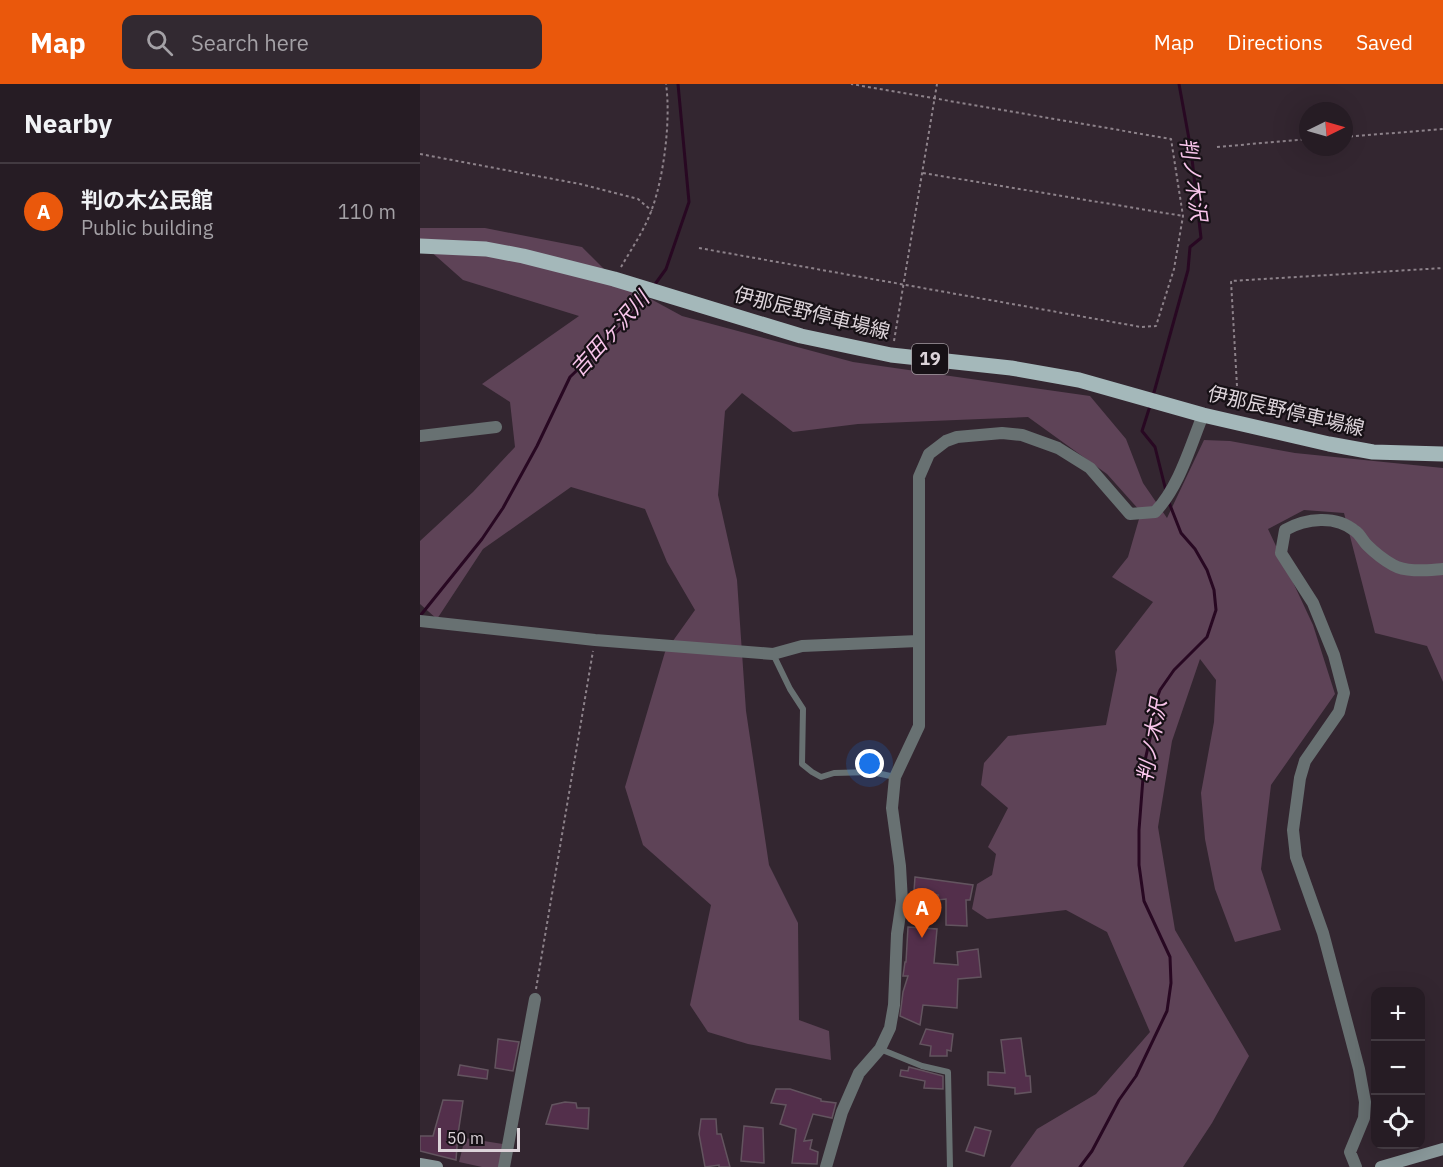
<!DOCTYPE html>
<meta charset="utf-8">
<style>
body{margin:0;font-family:"IBM Plex Sans","Noto Sans JP",sans-serif;background:#322931;color:#f1f3f6}
.controls{position:absolute;right:18px;bottom:18px;display:grid;overflow:hidden;border-radius:12px;box-shadow:0 6px 24px #0002}
.controls button{width:54px;height:54px;display:grid;place-items:center;padding:0;border:0;border-bottom:2px solid #423a41;background:#261c24;color:#f1f3f6;font:30px sans-serif}
.compass{position:absolute;left:879px;top:18px;width:54px;height:54px;border-radius:50%;background:#261c24;box-shadow:0 6px 24px #0002;rotate:85deg}
.scale{position:absolute;left:18px;bottom:15px;width:82px;box-sizing:border-box;padding-left:6px;border:3px solid #dcd3d9;border-top:0;font-size:16px;line-height:21px;white-space:nowrap;color:#dcd3d9;-webkit-text-stroke:4px #171116;paint-order:stroke}
.you{position:absolute;left:450px;top:680px;width:21px;height:21px;margin:-15px;border:4px solid #fff;border-radius:50%;background:#1a73e8;box-shadow:0 0 0 9px #1a73e833}
.badge{display:grid;place-items:center;width:39px;height:39px;border-radius:50%;background:#ea580c;color:#fff;font-size:20px;font-weight:700}
.pin{position:absolute;translate:-50% -50px;filter:drop-shadow(0 2px 3px #0008)}
.pin::after{content:'';position:absolute;top:32px;width:21px;height:18px;background:inherit;clip-path:polygon(0 0,100% 0,50% 100%)}
.list{margin:0;padding:0;list-style:none}
h2{display:flex;justify-content:space-between;align-items:center;height:78px;margin:0;padding:0 24px;font-size:26px}
h2 small{font-size:20px;font-weight:400;color:#a4a1a6}
.list li{display:grid;grid-template-columns:39px 1fr auto;gap:18px;align-items:center;box-sizing:border-box;height:96px;padding:0 24px;border-top:2px solid #423a41}
.list b{display:block;font-size:22px;white-space:nowrap}
.list p{margin:0;font-size:20px;white-space:nowrap;color:#a4a1a6}
.list em{font-size:20px;font-style:normal;color:#a4a1a6}
.icon{flex:none;width:33px;height:33px;fill:none;stroke:currentColor;stroke-width:2;stroke-linecap:round;stroke-linejoin:round}
.map{position:relative;flex:none;width:1023px;height:1083px;overflow:hidden}
header{display:flex;align-items:center;gap:36px;box-sizing:border-box;height:84px;padding:0 30px;background:#ea580c;color:#fff}
header strong{font-size:28px}
nav{display:flex;gap:33px;margin-inline-start:auto;font-size:21px}
.search{width:420px;height:54px;background:#322931;display:flex;align-items:center;gap:15px;box-sizing:border-box;padding:0 21px;border-radius:12px;color:#a4a1a6;font-size:22px}
main{display:flex}
aside{flex:1;background:#261c24}
.map>svg:first-child{display:block}
.green{fill:#5e4357}
.lines{fill:none;stroke-linecap:round;stroke-linejoin:round}
.stream{stroke:#280822;stroke-width:3}
.building{fill:#532f4b;stroke:#63545f;stroke-width:1.5}
.path{stroke:#8d828a;stroke-width:2;stroke-dasharray:3 3;stroke-linecap:butt}
.lane{stroke:#687172;stroke-width:6}
.street{stroke:#687172;stroke-width:12}
.secondary{stroke:#8a999b;stroke-width:12}
.primary{stroke:#a4b8ba;stroke-width:15}
.labels{text-anchor:middle;stroke-width:4.5;stroke-linejoin:round;paint-order:stroke}
.shield{fill:#171116;stroke:#a1999e;stroke-width:1.5}
.shield-label{font-size:18px;font-weight:bold;fill:#dcd3d9}
.street-label{font-size:20px;fill:#dcd3d9;stroke:#171116}
.water-label{font-size:21px;font-style:italic;fill:#f9c5eb;stroke:#171116}
</style>
<header>
<strong>Map</strong>
<div class="search"><svg class="icon" aria-label="search" viewBox="0 0 24 24"><circle cx="10" cy="10" r="6"/><path d="M15 15l6 6"/></svg>Search here</div>
<nav><a>Map</a><a>Directions</a><a>Saved</a></nav>
</header>
<main>
<aside>
<h2>Nearby<small></small></h2>
<ul class="list">
<li><span class="badge">A</span><div><b>判の木公民館</b><p>Public building</p></div><em>110 m</em></li>
</ul>
</aside>
<div class="map">
<svg width="1023" height="1083" viewBox="0 0 1023 1083">
<rect width="100%" height="100%" fill="#332630"/>
<path class="green" d="M0,144H65L162,163L194,195L262,232L433,278L670,312L706,355L723,399L747,434L784,356L810,357L875,369L1023,384V598L1007,562L955,549L924,429L884,426L848,445L893,541L915,610L851,701L841,785L861,846L815,858L795,805L785,755L781,709L794,638L796,596L780,575L752,657L738,743L755,846L829,972L792,1039L763,1083H590L617,1045L676,1010L730,948L687,848L646,826L567,835L552,825L557,800L572,791L576,770L568,763L588,724L561,701L564,679L588,652L686,641L697,586L695,567L733,518L692,493L708,473L721,428L687,390L608,333L438,340L373,348L322,309L305,327L298,411L317,496L326,627L349,781L378,839L379,936L409,947L411,976L328,960L288,948L270,921L291,821L223,761L205,703L245,568L275,526L247,478L225,425L151,403L63,465L17,535L0,520V457L53,408L95,363L90,318L62,300L159,232L43,196L8,165H0Z
M45,1054L89,1061L85,1083H62L39,1078Z"/>
<g class="lines">
<path class="stream" d="M233,203L246,185L269,118L258,0
M733,312L768,186L770,163L781,154L771,66L759,0
M730,322L722,347L735,363L746,407
M0,532L62,455L83,424L117,362L150,293L207,238L227,210
M660,1083L672,1067L699,1016L716,992L747,927L751,899L750,873L724,817L719,781V746L724,681L733,641L734,622L740,606L754,586L787,553L796,526L794,506L787,486L775,465L761,449L748,416"/>
</g>
<path class="building" d="M495,793L553,801L550,816H546L547,842L526,841V815L517,816L518,811L494,807Z
M488,843L517,845L514,879L538,881L537,868L558,865L561,893L538,895L537,924L503,921L500,941L480,932L483,908L488,892H483L485,878H486Z
M506,945L533,950L531,967L527,966V972H510L511,962L500,960Z
M601,954L606,992H610L611,1008L595,1010V1004L568,1001V988L585,989L581,956Z
M78,955L99,958L93,987L75,984Z
M40,981L68,986L67,995L38,991Z
M489,983L523,992V1005L504,1004L505,997L480,992L481,986L488,987Z
M356,1005H370L401,1015V1017L416,1019L412,1034L393,1030L384,1057L392,1056L390,1065L398,1068L397,1080L372,1079L376,1045L360,1040L366,1021L351,1019Z
M23,1016L43,1017L38,1050L36,1076L0,1067V1052H13Z
M145,1018L156,1019L157,1024H169L168,1045L126,1040L132,1021Z
M281,1035H296L297,1050H301L310,1083H299V1081L285,1083L279,1050Z
M324,1042L343,1044L344,1079L321,1077Z
M555,1043L571,1047L564,1072L546,1067Z"/>
<g class="lines">
<path class="path" d="M924,53L1023,45
M797,63L888,55
M0,70L160,100L218,115L232,127
M503,89L763,132
M279,164L721,243L736,242L754,185L763,132L751,55L431,0
M201,183C212,164 225,145 232,125C244,92 251,35 246,0
M474,257L517,0
M817,302L811,197L1023,184
M116,905L173,567"/>
<path class="lane" d="M353,570L370,605L383,625L382,680L392,688L401,693L414,689L452,688L475,693
M460,965L502,982L528,988L530,1083"/>
<path class="street" d="M0,352L76,343
M0,537L175,556L353,570L382,562L498,557
M84,1083L115,915
M406,1083L422,1028L439,989L460,965L470,944L474,921L477,850L482,817L480,782L472,724L475,693L499,642V393L509,370L526,357L537,353L582,349L602,351L638,364L670,384L710,430L735,428C759,403 770,363 783,331
M936,1083L930,1068L944,1034L945,1018L939,985L903,849L876,773L873,746L880,694L885,677L919,628L924,609L914,571L893,519L861,469L865,446C886,434 916,431 935,447C940,450 943,457 947,461C954,468 964,476 973,481C987,489 1008,486 1023,485"/>
<path class="secondary" d="M0,1080L17,1083
M961,1083L1023,1065"/>
<path class="primary" d="M0,162L66,165L103,172L194,195L381,252L471,271L591,284L659,296L783,331L909,360L953,368L1023,370"/>
</g>
<g class="labels">
<rect class="shield" x="492" y="260" width="36" height="30" rx="4.5"/>
<g class="shield-label">
<text x="510" y="281">19</text>
</g>
<g class="street-label">
<text transform="translate(392 229) rotate(14)" y="7">伊那辰野停車場線</text>
<text transform="translate(866 327) rotate(13)" y="7">伊那辰野停車場線</text>
</g>
<g class="water-label">
<text transform="translate(773 95) rotate(82)" y="7">判ノ木沢</text>
<text transform="translate(190 250) rotate(-48)" y="7">吉田ヶ沢川</text>
<text transform="translate(732 657) rotate(-80)" y="7">判ノ木沢</text>
</g>
</g>
</svg>
<div class="controls">
<button>+</button>
<button>−</button>
<button><svg class="icon" aria-label="locate" viewBox="0 0 24 24"><circle cx="12" cy="12" r="6"/><path d="M12 2v4M12 18v4M2 12h4M18 12h4"/></svg></button>
</div>
<svg class="compass" viewBox="-18 -18 36 36"><path d="M0-13l5 13h-10z" fill="#e53935"/><path d="M0 13l5-13h-10z" fill="#a4a1a6"/></svg>
<div class="scale">50 m</div>
<div class="you"></div>
<div class="pin badge" style="left:502px;top:854px">A</div>
</div>
</main>
